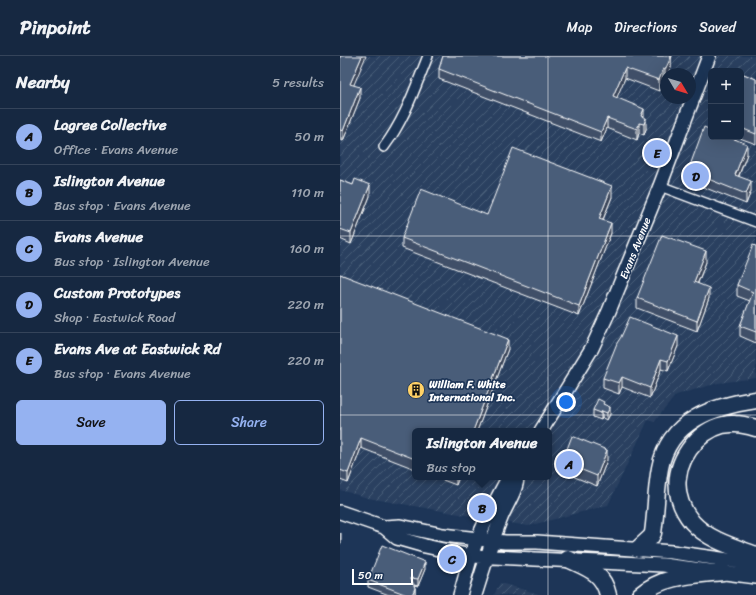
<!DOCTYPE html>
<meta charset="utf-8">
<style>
body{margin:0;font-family:Sriracha,sans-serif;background:#23344c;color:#f1f3f6}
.controls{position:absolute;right:12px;top:12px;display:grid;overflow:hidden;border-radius:6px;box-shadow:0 4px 16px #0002}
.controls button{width:36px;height:36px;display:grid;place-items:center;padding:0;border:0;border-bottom:1px solid #35445a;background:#162841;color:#f1f3f6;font:20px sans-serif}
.compass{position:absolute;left:320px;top:12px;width:36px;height:36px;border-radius:50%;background:#162841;box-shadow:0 4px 16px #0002;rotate:128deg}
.scale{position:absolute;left:12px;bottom:10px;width:61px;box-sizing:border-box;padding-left:4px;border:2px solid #fff;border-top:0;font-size:11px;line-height:14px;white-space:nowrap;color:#fff;-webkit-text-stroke:3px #1d3557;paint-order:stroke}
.you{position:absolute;left:226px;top:346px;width:14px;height:14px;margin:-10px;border:3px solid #fff;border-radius:50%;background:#1a73e8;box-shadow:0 0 0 6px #1a73e833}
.badge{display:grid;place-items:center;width:26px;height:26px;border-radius:50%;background:#95b2f1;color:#111;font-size:13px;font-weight:700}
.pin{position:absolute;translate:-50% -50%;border:2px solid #fff;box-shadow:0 1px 4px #0006}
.popup{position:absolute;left:72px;top:372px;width:140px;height:52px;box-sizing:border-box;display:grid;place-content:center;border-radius:6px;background:#162841;filter:drop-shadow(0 1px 3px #0005);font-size:13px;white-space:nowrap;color:#9ea6b1}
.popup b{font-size:15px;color:#f1f3f6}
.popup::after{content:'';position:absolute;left:50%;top:100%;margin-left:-8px;border:8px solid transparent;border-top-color:#162841}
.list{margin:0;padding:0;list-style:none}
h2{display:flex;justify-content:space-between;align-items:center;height:52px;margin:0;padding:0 16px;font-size:17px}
h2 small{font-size:13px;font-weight:400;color:#9ea6b1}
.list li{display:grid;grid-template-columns:26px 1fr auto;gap:12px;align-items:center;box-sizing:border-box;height:56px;padding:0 16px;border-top:1px solid #35445a}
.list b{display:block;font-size:15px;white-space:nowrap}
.list p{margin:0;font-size:13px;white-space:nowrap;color:#9ea6b1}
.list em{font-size:13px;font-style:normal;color:#9ea6b1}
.actions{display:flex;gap:8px;padding:12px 16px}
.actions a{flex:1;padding:9px 0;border:1px solid #95b2f1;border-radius:6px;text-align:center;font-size:14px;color:#95b2f1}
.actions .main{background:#95b2f1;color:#111}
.map{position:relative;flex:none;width:416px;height:539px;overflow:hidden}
header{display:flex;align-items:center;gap:24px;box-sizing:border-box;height:56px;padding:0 20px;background:#162841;border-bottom:1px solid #35445a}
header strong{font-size:19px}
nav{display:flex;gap:22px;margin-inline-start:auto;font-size:14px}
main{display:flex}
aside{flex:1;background:#162841}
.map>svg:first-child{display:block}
.industrial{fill:url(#industrial-furrows);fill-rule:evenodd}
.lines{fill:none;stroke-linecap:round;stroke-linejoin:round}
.street-casing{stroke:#fff;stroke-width:12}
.secondary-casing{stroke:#fff;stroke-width:16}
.highway-casing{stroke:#fff;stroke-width:19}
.street{stroke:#1d3557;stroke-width:9}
.secondary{stroke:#1d3557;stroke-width:13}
.highway{stroke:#1d3557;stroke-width:16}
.wall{fill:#405068;stroke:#fff}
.shaded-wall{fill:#344155;stroke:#fff}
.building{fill:#4a5d79;stroke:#fff}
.grid{fill:none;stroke:#fff;stroke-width:1;stroke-opacity:0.55}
.labels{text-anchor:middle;stroke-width:3.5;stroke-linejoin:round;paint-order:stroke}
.street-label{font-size:11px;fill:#fff;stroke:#1d3557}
.poi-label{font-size:11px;font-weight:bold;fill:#fff;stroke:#1d3557;text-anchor:start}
</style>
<header>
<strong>Pinpoint</strong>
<nav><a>Map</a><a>Directions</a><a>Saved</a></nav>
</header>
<main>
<aside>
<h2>Nearby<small>5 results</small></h2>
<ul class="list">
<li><span class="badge">A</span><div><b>Lagree Collective</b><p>Office · Evans Avenue</p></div><em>50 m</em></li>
<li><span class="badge">B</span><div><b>Islington Avenue</b><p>Bus stop · Evans Avenue</p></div><em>110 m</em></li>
<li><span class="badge">C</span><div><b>Evans Avenue</b><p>Bus stop · Islington Avenue</p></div><em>160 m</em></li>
<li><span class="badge">D</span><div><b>Custom Prototypes</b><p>Shop · Eastwick Road</p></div><em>220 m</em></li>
<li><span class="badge">E</span><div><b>Evans Ave at Eastwick Rd</b><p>Bus stop · Evans Avenue</p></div><em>220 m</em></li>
</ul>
<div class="actions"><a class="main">Save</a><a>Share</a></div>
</aside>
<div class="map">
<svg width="416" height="539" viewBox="0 0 416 539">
<defs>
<pattern id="industrial-furrows" width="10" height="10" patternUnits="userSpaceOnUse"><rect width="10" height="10" fill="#2a4161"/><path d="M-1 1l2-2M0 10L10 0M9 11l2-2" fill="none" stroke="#4a5e79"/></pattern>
</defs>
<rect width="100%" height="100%" fill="#1d3557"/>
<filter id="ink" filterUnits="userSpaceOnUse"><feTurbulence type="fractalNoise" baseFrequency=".025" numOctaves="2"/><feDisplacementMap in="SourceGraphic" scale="8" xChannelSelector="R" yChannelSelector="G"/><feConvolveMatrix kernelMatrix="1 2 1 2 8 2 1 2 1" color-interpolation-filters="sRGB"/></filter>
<g filter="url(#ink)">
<path class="industrial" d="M0,0H416V322L378,327L336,339L314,366L308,364L268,449L188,470L28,442L0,434ZM371,15H401V81H371ZM326,18H350V42H326ZM75,375H209V421H75Z
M160,527L202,539H154Z"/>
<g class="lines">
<defs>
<path id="street" d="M44,91C65,63 75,32 88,0
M320,130L416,166"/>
<path id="secondary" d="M201,375L252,292L269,255L320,130L369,0
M0,456L44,471L57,482L85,490L131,500L323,509L416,521
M44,471L60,470L103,479L165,486H197L332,496L416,508
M120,539C124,526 127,513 131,500C140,473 155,447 168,422L169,421
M135,539C143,513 151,487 161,462C166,449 177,434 177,421"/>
<path id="highway" d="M416,372C409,370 402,368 395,368C381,367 367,374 357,384C334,408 330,439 352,466C368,484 394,491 416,499
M298,493L311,481L313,477C316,456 316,433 320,412C329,364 374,350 416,344
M228,503C247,512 263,516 268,539
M300,539C323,519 354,519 383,516"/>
</defs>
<use href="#street" class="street-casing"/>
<use href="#secondary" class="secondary-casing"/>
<use href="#highway" class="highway-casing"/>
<use href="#street" class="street"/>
<use href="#secondary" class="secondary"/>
<use href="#highway" class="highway"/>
</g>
<path class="wall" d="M0,0L20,42L3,85L0,84Z
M103,0H332L331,3V11L328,18H326L325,24L323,23L319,35L285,22L276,42L304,62L306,73L304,79L299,77L297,84L267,72L261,86L99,23V13Z
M401,17L416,23V88L397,81H401Z
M407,98L399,120L411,135L406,148L348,125V115Z
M0,124L13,129L30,140L11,188L0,183Z
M272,141L263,164L271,177L239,260L62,192V182L147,159Z
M416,190V287L400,280V270L410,245L397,240V229Z
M366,206L358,227L369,242L357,275L297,252V242Z
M0,218L168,293L137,375H75V413L21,392L8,427L0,424Z
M338,290L328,315L321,313L310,342L282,331L279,338L263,332V322Z
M264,348L270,358L267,364L262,362L261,364L253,361V354Z
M267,404L257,430L222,416V406Z
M95,421H119L116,429Z
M85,513L78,530L74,529L75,532V539H49L28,531V524Z"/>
<path class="shaded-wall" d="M22,0H26L10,38V28Z
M328,0H332L331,3V11L328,18H326L325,24V14Z
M285,12V22L273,51V40Z
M323,13V23L319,35V24Z
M20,31V42L3,85V75Z
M304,53V63L301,60Z
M267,62V72L261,86V76Z
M306,62V73L304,79V68Z
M299,67V77L297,84V73Z
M407,88V98L395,129V119Z
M411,125V135L406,148V138Z
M30,129V140L11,188V177Z
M272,130V141L259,173V163Z
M271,167V177L239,260V250Z
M366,195V206L354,236V226Z
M369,232V242L357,275V265Z
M338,280V290L328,315V305Z
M168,283V293L137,375H133Z
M321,303V313L310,342V332Z
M282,321V331L279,338V327Z
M270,351V358L267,364V357Z
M262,355V362L261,364V357Z
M21,382V392L8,427V417Z
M267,394V404L257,430V420Z
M116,421H119L116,429Z
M1,477V487L0,488V478Z
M85,506V513L78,530V523Z
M75,532V539H72Z"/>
<path class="building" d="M0,0H22L10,28L20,31L3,75L0,74Z
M103,0H329L331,1L325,14L323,13L319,24L285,12L273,40L304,53L301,60L306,62L304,68L299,67L297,73L267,62L261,76L99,13Z
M401,17L416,23V78L401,72Z
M364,71L371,74V81H389L407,88L395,119L411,125L406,138L348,115Z
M173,92L272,130L259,163L271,167L239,250L62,182L81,133L147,159Z
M15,123L30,129L11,177L0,173V124L13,129Z
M322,179L366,195L354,226L369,232L357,265L297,242Z
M413,189L416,190V276L400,270L413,236L397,229Z
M0,218L168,283L133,375H75V403L21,382L8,417L0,414Z
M290,261L338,280L328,305L321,303L310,332L282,321L279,327L263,322L277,287L281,281Z
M258,343L264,346L263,348L270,351L267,357L262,355L261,357L253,354Z
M232,380L267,394L257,420L222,406Z
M42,489L85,506L78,523L71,522L75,532L72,539H67L28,524Z"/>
</g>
<path class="grid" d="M208,0V539M0,180H416M0,359H416"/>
<defs>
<symbol id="building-disc" viewBox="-11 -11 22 22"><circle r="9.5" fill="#ffd166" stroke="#1d3557"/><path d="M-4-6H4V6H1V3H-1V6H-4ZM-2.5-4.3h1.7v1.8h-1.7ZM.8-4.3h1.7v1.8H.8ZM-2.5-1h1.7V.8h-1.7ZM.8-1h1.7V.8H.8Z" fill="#111"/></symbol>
</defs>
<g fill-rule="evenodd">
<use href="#building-disc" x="66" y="324" width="20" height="20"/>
</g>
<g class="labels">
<g class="street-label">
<text transform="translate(295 192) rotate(-68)" y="4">Evans Avenue</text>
</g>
<g class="poi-label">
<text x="89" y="332">William F. White<tspan x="89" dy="13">International Inc.</tspan></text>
</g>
</g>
</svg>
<div class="controls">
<button>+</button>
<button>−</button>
</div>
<svg class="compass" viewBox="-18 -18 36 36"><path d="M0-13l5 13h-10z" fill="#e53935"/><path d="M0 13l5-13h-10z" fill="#9ea6b1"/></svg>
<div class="scale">50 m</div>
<div class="you"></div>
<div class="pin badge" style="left:229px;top:408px">A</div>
<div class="pin badge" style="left:142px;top:452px">B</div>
<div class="popup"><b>Islington Avenue</b>Bus stop</div>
<div class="pin badge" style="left:112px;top:503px">C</div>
<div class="pin badge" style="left:356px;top:120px">D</div>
<div class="pin badge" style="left:317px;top:97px">E</div>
</div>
</main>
